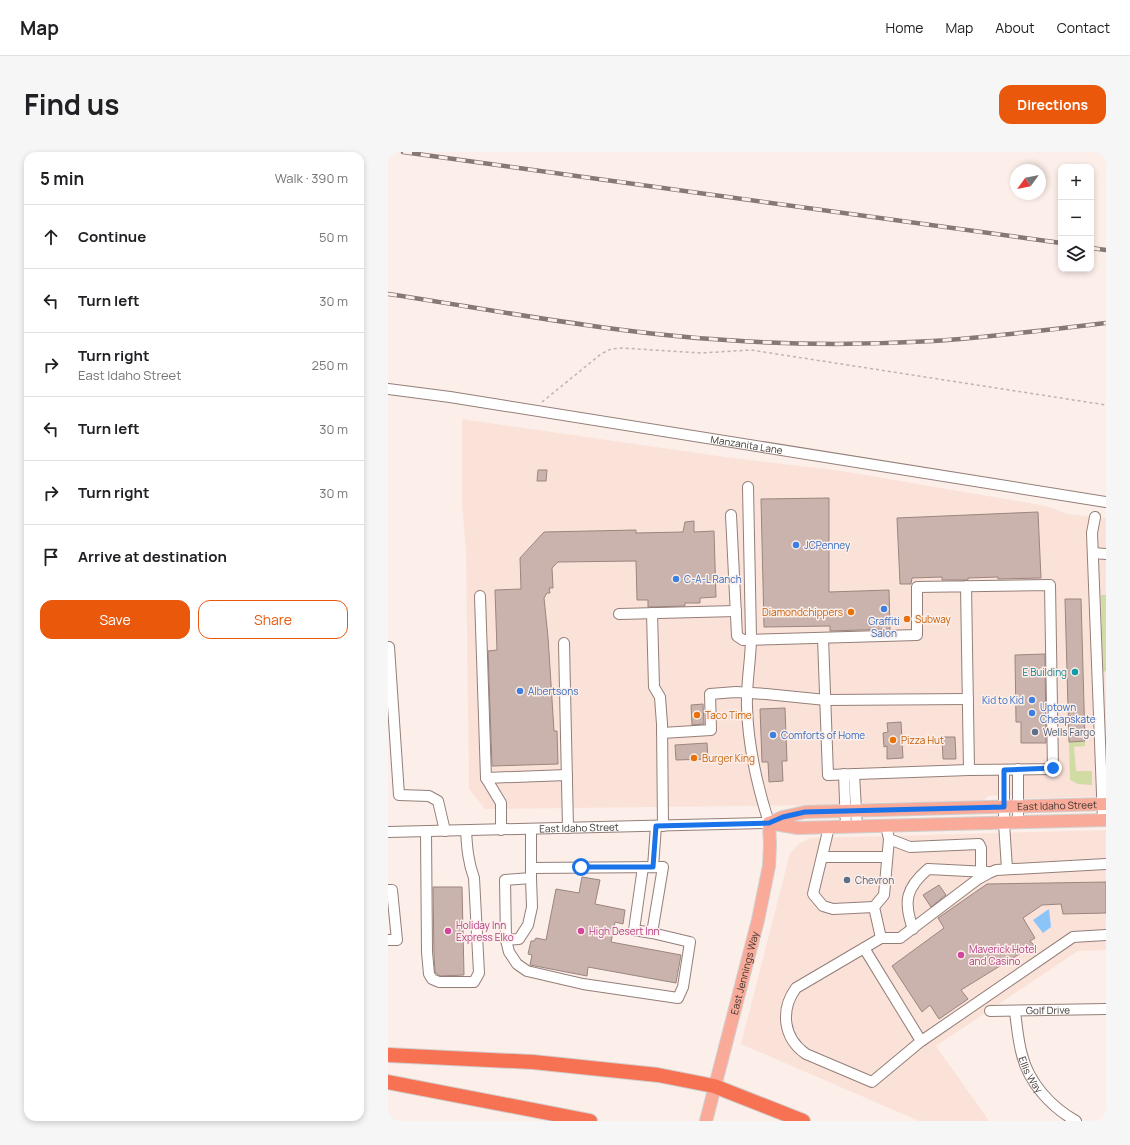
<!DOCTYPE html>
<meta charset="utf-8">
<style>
body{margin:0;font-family:Manrope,sans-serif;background:#f6f6f6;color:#202124}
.controls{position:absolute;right:12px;top:12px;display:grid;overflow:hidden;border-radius:8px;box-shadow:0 2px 6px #0003}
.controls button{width:36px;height:36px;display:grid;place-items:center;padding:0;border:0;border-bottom:1px solid #e0e0e0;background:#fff;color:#202124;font:20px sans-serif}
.compass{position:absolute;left:622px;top:12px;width:36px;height:36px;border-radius:50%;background:#fff;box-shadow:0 2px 6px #0003;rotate:237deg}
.stop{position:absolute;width:12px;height:12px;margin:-9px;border:3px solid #1a73e8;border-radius:50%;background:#fff}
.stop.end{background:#1a73e8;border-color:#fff;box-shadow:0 1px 4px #0008}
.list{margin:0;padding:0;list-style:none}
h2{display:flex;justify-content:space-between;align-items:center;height:52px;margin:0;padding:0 16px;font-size:17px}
h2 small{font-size:13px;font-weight:400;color:#757577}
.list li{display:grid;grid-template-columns:26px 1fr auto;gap:12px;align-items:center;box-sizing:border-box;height:64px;padding:0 16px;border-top:1px solid #e0e0e0}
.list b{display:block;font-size:15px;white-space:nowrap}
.list p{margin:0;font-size:13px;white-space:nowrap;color:#757577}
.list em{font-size:13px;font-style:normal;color:#757577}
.actions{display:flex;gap:8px;padding:12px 16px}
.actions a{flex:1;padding:9px 0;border:1px solid #ea580c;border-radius:12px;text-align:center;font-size:14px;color:#ea580c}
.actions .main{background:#ea580c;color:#fff}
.icon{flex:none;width:22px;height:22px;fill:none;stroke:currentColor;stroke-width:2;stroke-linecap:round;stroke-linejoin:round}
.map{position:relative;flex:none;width:718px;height:969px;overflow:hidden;border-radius:12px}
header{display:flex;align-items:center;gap:24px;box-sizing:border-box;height:56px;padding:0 20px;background:#fff;border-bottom:1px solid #e0e0e0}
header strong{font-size:19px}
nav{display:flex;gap:22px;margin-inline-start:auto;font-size:14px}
.intro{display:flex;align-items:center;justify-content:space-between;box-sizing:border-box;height:96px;padding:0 24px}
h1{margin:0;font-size:28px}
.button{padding:10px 18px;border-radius:12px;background:#ea580c;color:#fff;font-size:14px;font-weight:700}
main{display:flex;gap:24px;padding:0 24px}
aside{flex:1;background:#fff;border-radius:12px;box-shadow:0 2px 6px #0003}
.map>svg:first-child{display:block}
.built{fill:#fbe2d9}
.green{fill:#d0dca3}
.water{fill:#8ac4f9}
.building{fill:#cab3ac;stroke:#9b857e}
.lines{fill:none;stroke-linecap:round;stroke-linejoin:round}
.minor-casing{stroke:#947f78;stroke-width:12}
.major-casing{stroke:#d1cfce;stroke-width:14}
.highway-casing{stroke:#d1cfce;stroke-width:16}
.path{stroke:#c0b3ae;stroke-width:1.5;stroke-dasharray:3 3;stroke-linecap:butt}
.minor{stroke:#fff;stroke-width:10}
.major{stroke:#faaa98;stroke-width:12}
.highway{stroke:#f77153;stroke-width:14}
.rail-casing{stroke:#847975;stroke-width:4.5}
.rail{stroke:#fceee9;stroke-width:3;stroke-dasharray:9;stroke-linecap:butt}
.route{stroke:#1a73e8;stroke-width:5}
.shop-dot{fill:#3f7fe0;stroke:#fceee9;stroke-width:1.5}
.food-dot{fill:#e8710a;stroke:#fceee9;stroke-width:1.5}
.culture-dot{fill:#0f9aa8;stroke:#fceee9;stroke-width:1.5}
.service-dot{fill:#5c6f8a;stroke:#fceee9;stroke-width:1.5}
.hotel-dot{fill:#d1479c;stroke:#fceee9;stroke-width:1.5}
.labels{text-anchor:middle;stroke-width:3;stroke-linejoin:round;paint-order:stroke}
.street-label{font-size:10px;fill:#3f3632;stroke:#fceee9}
.shop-label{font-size:10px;fill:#366cbe;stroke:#fceee9;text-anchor:start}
.food-label{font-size:10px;fill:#c56008;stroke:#fceee9;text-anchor:start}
.culture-label{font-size:10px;fill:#0d838f;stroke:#fceee9;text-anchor:end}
.service-label{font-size:10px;fill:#4e5e75;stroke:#fceee9;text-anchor:start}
.hotel-label{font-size:10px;fill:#b23c85;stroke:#fceee9;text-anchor:start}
</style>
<header>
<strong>Map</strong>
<nav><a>Home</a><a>Map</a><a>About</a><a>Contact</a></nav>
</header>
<div class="intro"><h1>Find us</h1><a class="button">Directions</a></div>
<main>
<aside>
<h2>5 min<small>Walk · 390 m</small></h2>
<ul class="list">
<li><svg class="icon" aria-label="ahead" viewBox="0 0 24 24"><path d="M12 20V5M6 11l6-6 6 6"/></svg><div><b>Continue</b></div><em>50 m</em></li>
<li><svg class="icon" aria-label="left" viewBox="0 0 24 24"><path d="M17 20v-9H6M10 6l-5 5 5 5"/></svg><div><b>Turn left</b></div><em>30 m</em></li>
<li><svg class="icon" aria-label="right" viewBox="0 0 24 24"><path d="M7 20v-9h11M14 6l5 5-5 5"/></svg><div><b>Turn right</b><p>East Idaho Street</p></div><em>250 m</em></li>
<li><svg class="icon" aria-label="left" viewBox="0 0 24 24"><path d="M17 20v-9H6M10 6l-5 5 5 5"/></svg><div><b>Turn left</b></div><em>30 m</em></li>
<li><svg class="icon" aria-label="right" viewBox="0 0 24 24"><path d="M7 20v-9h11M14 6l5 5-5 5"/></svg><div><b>Turn right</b></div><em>30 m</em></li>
<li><svg class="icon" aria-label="arrive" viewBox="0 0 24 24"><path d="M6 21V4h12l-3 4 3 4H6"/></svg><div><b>Arrive at destination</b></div></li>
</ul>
<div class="actions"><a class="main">Save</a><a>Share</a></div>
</aside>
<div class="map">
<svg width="718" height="969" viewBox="0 0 718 969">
<rect width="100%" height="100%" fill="#fceee9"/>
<path class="built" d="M74,267L337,305L454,319L658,354L679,362L718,366V644L634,647H626L622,643L600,644L596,649L476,651L472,647L471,635L453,636L454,650L450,653L97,657L81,637L78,399L74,352Z
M718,678V798L690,799L548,894L601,969H531L353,892L402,701L412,691L423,686Z"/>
<path class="green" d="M713,443H718V519L715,520Z
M697,589V594L686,595L688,619H704V633L690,632L682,628L681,590Z"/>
<path class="water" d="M661,757L663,775L655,781L645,768Z"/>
<path class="building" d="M150,318H159L158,329H149Z
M441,346V440L501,438L502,477L442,479V474L376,475L373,347Z
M650,360L653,426L610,427V425L580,426V428H554V425L524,426L523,432H512L509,366Z
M306,369V380L326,379L328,445L312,446V451H297V454L260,455V448H249L248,409L170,410L164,416L165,436H161L162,441H159L156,446L160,485L166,579H169L170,612L104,614L100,499L109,498L107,438L133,437L132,406L156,380L248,378V381L295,380L297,370Z
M677,447H693L697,589L681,590Z
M657,502L658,591H633V570H628L627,503Z
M315,552L316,572L304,573L303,553Z
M397,556L399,609H394L395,629L381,630L380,610H374L372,557Z
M513,570L515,606L499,607V594L496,595L495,581L500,580L499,571Z
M554,585H567L568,607H555Z
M319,591L320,607L288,608L287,593Z
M194,725L212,728L207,752L237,758L235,772L227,770L223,790L293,803L288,831L200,815L199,824L142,813L144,803L140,802L143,789H146L148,786L158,788L168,737L191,741Z
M718,730V761L675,762L673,752L654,753L635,766L647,786L642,789L646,793L573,838L580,847L551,867L542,853L534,860L504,814L556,776L550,766L599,732Z
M551,733L558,743L543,755L535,743Z
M45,735H74L76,823L52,824L47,820L46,804Z"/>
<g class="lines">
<defs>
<g id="minor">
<path id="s1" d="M0,237L62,245L718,350"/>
<path d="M343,363L349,484L355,488L529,483V435L662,433L665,617L581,618L578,434"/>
<path d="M707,365L704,381L715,668"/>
<path d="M705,401L718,402"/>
<path d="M92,444L98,626L113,651V678"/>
<path d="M264,461L266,535L272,545L274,572L275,674"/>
<path d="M231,462L348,459"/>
<path d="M435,486L440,623L581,618"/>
<path d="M176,491L180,676"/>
<path d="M1,495L11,643L41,644L50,649L57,679"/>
<path d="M274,581L323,578L322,542L348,540L378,542L438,548L580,547"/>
<path d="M630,617V670"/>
<path d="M616,618V671L619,717"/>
<path d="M456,622L458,675"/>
<path d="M466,622L469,675"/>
<path d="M98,626L179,623"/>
<path d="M498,674L501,687L522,695L591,692L593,696V720"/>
<path d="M441,675L425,742L435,754L445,757L486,755"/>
<path id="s2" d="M0,680L381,671C369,633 360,595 359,555C358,531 363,508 363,485C362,435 361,385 360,335"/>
<path d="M38,680L39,800L41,822L44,827L51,830H86L91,821L86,726C80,710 79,695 78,679"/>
<path d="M434,705H499"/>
<path d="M718,712L608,718L601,721L590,727L512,786H493L408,836C392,858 395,886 418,902L484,930L532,890L685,785L718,783"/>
<path d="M255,715L246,778L264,781"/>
<path d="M265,715L268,674"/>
<path d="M143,726L144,755L140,773L131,787L118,788L117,728L143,726V677"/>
<path d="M0,738H4L9,788H0"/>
<path d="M525,777C515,749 518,736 540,717L600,720"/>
<path d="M493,786L486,755L496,743L501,687"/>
<path d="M118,788L121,800L129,812L139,819L195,832L290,846L295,835L302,790L264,781L275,715L143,716"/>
<path d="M476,796L533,889"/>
<path id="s3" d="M602,859L718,857"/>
<path id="s4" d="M627,860C629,874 630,889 634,903C641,931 663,955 688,969"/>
</g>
<g id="major">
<path id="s5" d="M381,671L395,665L417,660L718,652"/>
<path d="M381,671L410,676L718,668"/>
<path id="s6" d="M318,969L370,768L381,714L382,693L381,671"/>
</g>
<path id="highway" d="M0,903L145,910L270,923L326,934L415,969
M0,930L202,969"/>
</defs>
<use href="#minor" class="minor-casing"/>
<use href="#major" class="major-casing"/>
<use href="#highway" class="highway-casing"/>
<path class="path" d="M154,250L213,202L223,197L234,196L313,201L363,198L718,253"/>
<use href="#minor" class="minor"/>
<use href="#major" class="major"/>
<use href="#highway" class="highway"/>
<defs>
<path id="rail" d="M15,0L673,91
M703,96L718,98
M0,142C112,159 225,181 338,188C407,193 476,193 545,189C603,185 660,178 718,171"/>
</defs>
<use href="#rail" class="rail-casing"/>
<use href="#rail" class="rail"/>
</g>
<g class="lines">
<path class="route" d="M193,715H265L268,674L381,671L395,665L417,660L616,655V618L665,616"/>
</g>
<g class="shop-dot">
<circle cx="408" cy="393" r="4"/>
<circle cx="288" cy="427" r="4"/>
<circle cx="496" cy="457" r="4"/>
<circle cx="132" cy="539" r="4"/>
<circle cx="644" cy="548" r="4"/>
<circle cx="644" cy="561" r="4"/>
<circle cx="385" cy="583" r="4"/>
</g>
<g class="food-dot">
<circle cx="463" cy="460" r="4"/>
<circle cx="519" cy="467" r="4"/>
<circle cx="309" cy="563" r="4"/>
<circle cx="505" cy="588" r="4"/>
<circle cx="306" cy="606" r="4"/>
</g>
<circle class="culture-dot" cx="687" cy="520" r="4"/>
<g class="service-dot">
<circle cx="647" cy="580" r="4"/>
<circle cx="459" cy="728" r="4"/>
</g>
<g class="hotel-dot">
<circle cx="60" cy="779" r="4"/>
<circle cx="193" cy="779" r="4"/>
<circle cx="573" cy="803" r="4"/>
</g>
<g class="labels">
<g class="street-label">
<text dy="4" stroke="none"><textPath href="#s1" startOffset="363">Manzanita Lane</textPath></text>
<text dy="4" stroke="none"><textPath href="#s5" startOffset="290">East Idaho Street</textPath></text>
<text dy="4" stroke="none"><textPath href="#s2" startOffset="191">East Idaho Street</textPath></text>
<text dy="4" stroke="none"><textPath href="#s6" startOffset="153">East Jennings Way</textPath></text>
<text dy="4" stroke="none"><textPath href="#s3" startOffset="58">Golf Drive</textPath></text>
<text dy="4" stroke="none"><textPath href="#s4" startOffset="65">Ellis Way</textPath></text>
</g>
<g class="shop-label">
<text x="416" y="397">JCPenney</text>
<text x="296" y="431">C-A-L Ranch</text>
<text x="496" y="473" text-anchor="middle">Graffiti<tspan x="496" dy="12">Salon</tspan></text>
<text x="140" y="543">Albertsons</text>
<text x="636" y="552" text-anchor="end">Kid to Kid</text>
<text x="652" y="559">Uptown<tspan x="652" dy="12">Cheapskate</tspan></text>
<text x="393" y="587">Comforts of Home</text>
</g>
<g class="food-label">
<text x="455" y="464" text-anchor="end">Diamondchippers</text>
<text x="527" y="471">Subway</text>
<text x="317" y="567">Taco Time</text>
<text x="513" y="592">Pizza Hut</text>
<text x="314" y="610">Burger King</text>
</g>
<g class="culture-label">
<text x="679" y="524">E Building</text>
</g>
<g class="service-label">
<text x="655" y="584">Wells Fargo</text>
<text x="467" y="732">Chevron</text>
</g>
<g class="hotel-label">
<text x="68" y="777">Holiday Inn<tspan x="68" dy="12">Express Elko</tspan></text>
<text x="201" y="783">High Desert Inn</text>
<text x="581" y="801">Maverick Hotel<tspan x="581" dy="12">and Casino</tspan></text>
</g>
</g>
</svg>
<div class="controls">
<button>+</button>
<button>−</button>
<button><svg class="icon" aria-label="layers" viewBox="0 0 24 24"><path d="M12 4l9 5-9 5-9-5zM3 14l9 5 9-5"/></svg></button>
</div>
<svg class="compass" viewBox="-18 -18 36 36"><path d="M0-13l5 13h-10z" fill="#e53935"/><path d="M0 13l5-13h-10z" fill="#757577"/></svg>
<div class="stop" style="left:193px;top:715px"></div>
<div class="stop end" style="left:665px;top:616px"></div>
</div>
</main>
